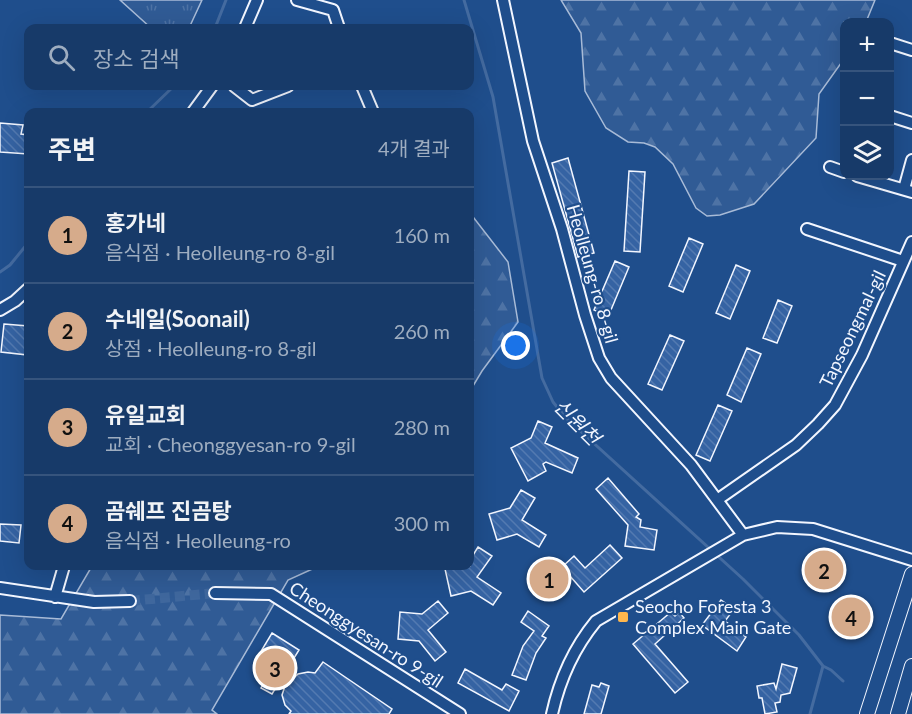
<!DOCTYPE html>
<html lang="ko">
<meta charset="utf-8">
<style>
body{margin:0;font-family:Lato,"Noto Sans KR",sans-serif;background:#20416f;color:#f1f3f6}
.controls{position:absolute;right:18px;top:18px;display:grid;overflow:hidden;border-radius:12px;box-shadow:0 6px 24px #0002}
.controls button{width:54px;height:54px;display:grid;place-items:center;padding:0;border:0;border-bottom:2px solid #36547d;background:#173a69;color:#f1f3f6;font:30px sans-serif}
.you{position:absolute;left:516px;top:346px;width:21px;height:21px;margin:-15px;border:4px solid #fff;border-radius:50%;background:#1a73e8;box-shadow:0 0 0 9px #1a73e833}
.badge{display:grid;place-items:center;width:39px;height:39px;border-radius:50%;background:#d6ab8b;color:#111;font-size:20px;font-weight:700}
.pin{position:absolute;translate:-50% -50%;border:3px solid #fff;box-shadow:0 2px 6px #0006}
.list{margin:0;padding:0;list-style:none}
h2{display:flex;justify-content:space-between;align-items:center;height:78px;margin:0;padding:0 24px;font-size:26px}
h2 small{font-size:20px;font-weight:400;color:#9eadc0}
.list li{display:grid;grid-template-columns:39px 1fr auto;gap:18px;align-items:center;box-sizing:border-box;height:96px;padding:0 24px;border-top:2px solid #36547d}
.list b{display:block;font-size:22px;white-space:nowrap}
.list p{margin:0;font-size:20px;white-space:nowrap;color:#9eadc0}
.list em{font-size:20px;font-style:normal;color:#9eadc0}
.icon{flex:none;width:33px;height:33px;fill:none;stroke:currentColor;stroke-width:2;stroke-linecap:round;stroke-linejoin:round}
.map{position:relative;flex:none;width:912px;height:714px;overflow:hidden}
.search{position:absolute;background:#173a69;box-shadow:0 6px 24px #0002;left:24px;top:24px;width:450px;height:66px;display:flex;align-items:center;gap:15px;box-sizing:border-box;padding:0 21px;border-radius:12px;color:#9eadc0;font-size:22px}
.panel{position:absolute;background:#173a69;box-shadow:0 6px 24px #0002;left:24px;top:108px;width:450px;height:462px;border-radius:12px}
.map>svg:first-child{display:block}
.forest{fill:url(#forest-firs);stroke:#a8bbd7;stroke-width:1.5}
.park{fill:url(#park-tufts);stroke:#a8bbd7;stroke-width:1.5}
.lines{fill:none;stroke-linecap:round;stroke-linejoin:round}
.stream{stroke:#446ba0;stroke-width:3}
.building{fill:url(#building-back-hatch);stroke:#f2f6ff;stroke-width:1.5}
.minor-tunnel{stroke:#3f679d;stroke-width:10;stroke-dasharray:10 5;stroke-linecap:butt}
.minor-casing{stroke:#f2f6ff;stroke-width:14}
.major-casing{stroke:#f2f6ff;stroke-width:16}
.minor{stroke:#1f4e8c;stroke-width:10}
.major{stroke:#1f4e8c;stroke-width:14}
.poi-dot{fill:#ffb74d;stroke:#1f4e8c;stroke-width:2}
.labels{text-anchor:middle;stroke-width:4.5;stroke-linejoin:round;paint-order:stroke}
.street-label{font-size:18px;fill:#f2f6ff;stroke:#1f4e8c}
.poi-label{font-size:18px;fill:#f2f6ff;stroke:#1f4e8c;text-anchor:start}
.water-label{font-size:20px;font-style:italic;fill:#f2f6ff;stroke:#1f4e8c}
</style>
<div class="map">
<svg width="912" height="714" viewBox="0 0 912 714">
<defs>
<pattern id="forest-firs" width="22" height="20" patternUnits="userSpaceOnUse" patternTransform="scale(1.5)"><rect width="22" height="20" fill="#305b95"/><path d="M5 1l3.5 6h-7zM16 11l3.5 6h-7z" fill="#4e73a5"/></pattern>
<pattern id="park-tufts" width="24" height="20" patternUnits="userSpaceOnUse" patternTransform="scale(1.5)"><rect width="24" height="20" fill="#305b95"/><path d="M3 7l-1-3M5 7V3M7 7l1-3M15 17l-1-3M17 17v-4M19 17l1-3" fill="none" stroke="#4e73a5"/></pattern>
<pattern id="building-back-hatch" width="6" height="6" patternUnits="userSpaceOnUse" patternTransform="scale(1.5)"><rect width="6" height="6" fill="#3563a3"/><path d="M-1 5l2 2M0 0l6 6M5-1l2 2" fill="none" stroke="#537ab1"/></pattern>
</defs>
<rect width="100%" height="100%" fill="#1f4e8c"/>
<path class="forest" d="M561,0H875L866,22H844V59L819,94L816,138L754,204L720,215L707,216L696,208L673,164L655,147L644,143L628,142L606,128L585,91L581,33Z
M470,213L508,262L518,322L482,371L470,391Z
M92,566H319L288,580L212,710L217,714H0V615L61,619Z"/>
<path class="park" d="M120,0H202L189,28H151Z"/>
<g class="lines">
<path class="stream" d="M464,0L493,97L542,378L553,402L566,418L743,579L799,635L823,666L831,670L843,681
M215,28L226,0
M147,112L174,86
M0,272L10,265L28,243
M810,714L823,666"/>
</g>
<path class="building" d="M0,123L23,125L21,134L28,135V154L0,152Z
M568,158L594,253L578,257L552,163Z
M629,171L645,172L640,252L624,251Z
M689,238L703,244L683,292L669,286Z
M615,261L629,267L608,317L594,310Z
M736,265L750,271L730,319L716,313Z
M778,300L792,306L777,343L763,338Z
M4,324L28,326V359L26,358L27,355L1,352Z
M670,335L684,341L662,390L648,384Z
M747,348L761,354L741,402L727,395Z
M718,405L732,411L710,461L696,455Z
M538,421L552,427L545,443L578,458L572,473L546,462L543,464L546,471L528,481L511,448L531,438Z
M608,478L639,514L636,517L641,520L640,527L657,530L654,550L625,546L628,525L596,489Z
M521,490L535,498L522,520L546,535L539,547L517,534L497,540L489,514L510,508Z
M0,524L21,525L19,543L0,541Z
M610,545L622,558L584,592L562,567L574,556L585,568Z
M478,547L492,556L477,577L501,593L493,605L471,591L451,596L445,569L470,566V560Z
M721,600L734,609L725,621L746,637L737,651L702,625Z
M438,601L448,613L428,630L446,652L435,661L419,641L398,639L400,612L422,614Z
M528,611L549,626L542,636L546,638L536,653L526,680L512,675L523,646L534,631L521,622Z
M671,612L675,616L679,612L684,618L655,644L688,682L675,693L633,644Z
M272,633L299,650L272,694L261,688L270,673L254,663Z
M323,662L392,709L389,714H289L291,711L285,705L282,695L285,686L298,674L308,672L315,673Z
M782,664L797,668L790,693L781,695L780,702L775,703L777,712L765,714L762,698H759L757,686L774,683L776,689Z
M465,669L502,690L506,684L519,691L509,711L458,683Z
M601,683L609,686L601,714H584L592,685L599,687Z"/>
<g class="lines">
<path class="minor-tunnel" d="M130,601L215,593"/>
<defs>
<path id="minor" d="M297,0L333,10L339,28
M503,0L533,141L562,229L585,315L599,358L611,378L691,465L743,535
M245,28L257,0
M890,43L912,50
M234,86L252,100L288,86
M362,86L373,112
M193,112L212,86
M890,116L912,123
M830,167L844,172
M857,176L912,192
M904,189L912,160
M807,229L903,261
M0,310L15,301L28,289
M717,500L796,445L818,424L835,405L862,355L912,242
M0,588L94,602L130,601
M215,593L271,594L460,714
M55,597L64,566
M552,714C560,678 573,649 596,621L743,535L777,527L813,529L912,560"/>
<path id="major" d="M867,714L912,574
M898,714L912,666"/>
</defs>
<use href="#minor" class="minor-casing"/>
<use href="#major" class="major-casing"/>
<use href="#minor" class="minor"/>
<use href="#major" class="major"/>
</g>
<rect class="poi-dot" x="617" y="611" width="12" height="12" rx="3"/>
<g class="labels">
<g class="street-label">
<text transform="translate(592 274) rotate(74)" y="6">Heolleung-ro 8-gil</text>
<text transform="translate(853 329) rotate(-64)" y="6">Tapseongmal-gil</text>
<text transform="translate(366 635) rotate(33)" y="6">Cheonggyesan-ro 9-gil</text>
</g>
<g class="poi-label">
<text x="635" y="613">Seocho Foresta 3<tspan x="635" dy="21">Complex Main Gate</tspan></text>
</g>
<g class="water-label">
<text transform="translate(577 422) rotate(45)" y="7">신원천</text>
</g>
</g>
</svg>
<div class="controls">
<button>+</button>
<button>−</button>
<button><svg class="icon" aria-label="layers" viewBox="0 0 24 24"><path d="M12 4l9 5-9 5-9-5zM3 14l9 5 9-5"/></svg></button>
</div>
<div class="you"></div>
<div class="pin badge" style="left:549px;top:579px">1</div>
<div class="pin badge" style="left:824px;top:570px">2</div>
<div class="pin badge" style="left:275px;top:668px">3</div>
<div class="pin badge" style="left:851px;top:617px">4</div>
<div class="search"><svg class="icon" aria-label="search" viewBox="0 0 24 24"><circle cx="10" cy="10" r="6"/><path d="M15 15l6 6"/></svg>장소 검색</div>
<section class="panel">
<h2>주변<small>4개 결과</small></h2>
<ul class="list">
<li><span class="badge">1</span><div><b>홍가네</b><p>음식점 · Heolleung-ro 8-gil</p></div><em>160 m</em></li>
<li><span class="badge">2</span><div><b>수네일(Soonail)</b><p>상점 · Heolleung-ro 8-gil</p></div><em>260 m</em></li>
<li><span class="badge">3</span><div><b>유일교회</b><p>교회 · Cheonggyesan-ro 9-gil</p></div><em>280 m</em></li>
<li><span class="badge">4</span><div><b>곰쉐프 진곰탕</b><p>음식점 · Heolleung-ro</p></div><em>300 m</em></li>
</ul>
</section>
</div>
